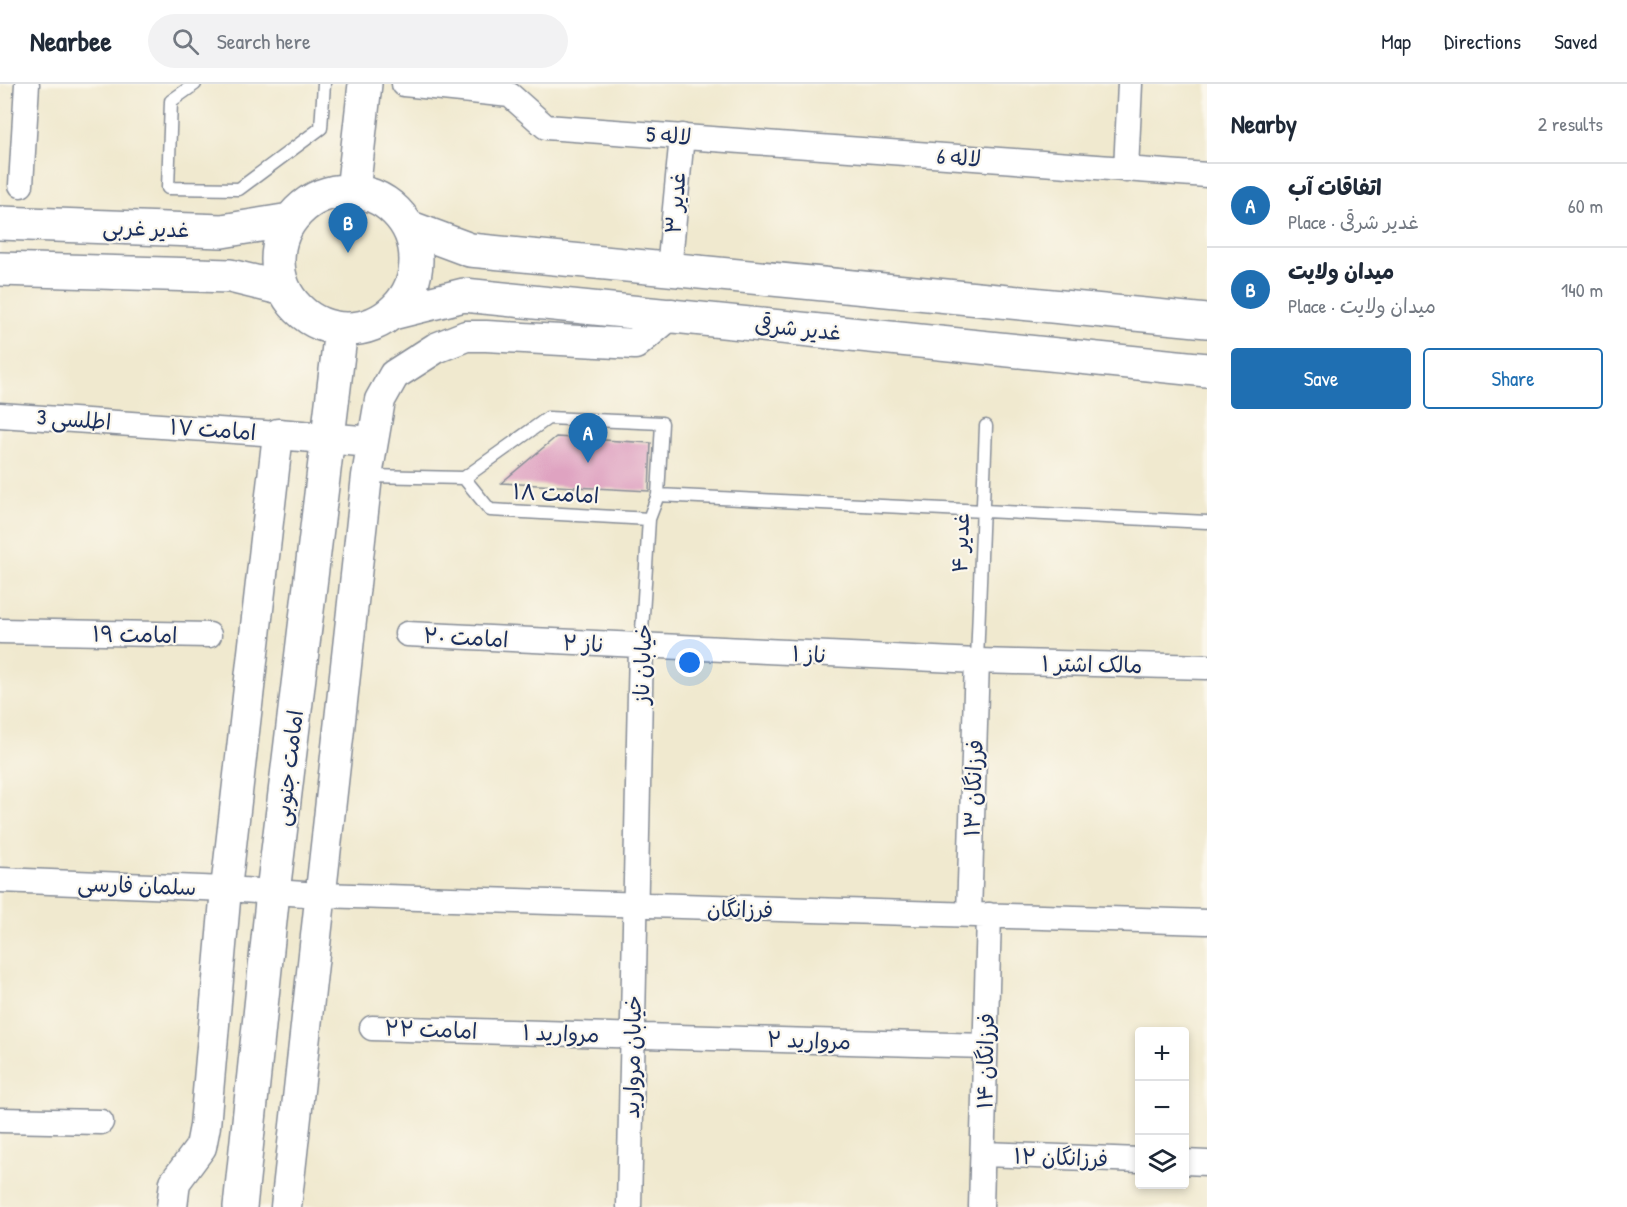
<!DOCTYPE html>
<meta charset="utf-8">
<style>
body{margin:0;font-family:"Patrick Hand","Playpen Sans Arabic",sans-serif;background:#f2f2f3;color:#1f2937}
.controls{position:absolute;right:18px;bottom:18px;display:grid;overflow:hidden;border-radius:6px;box-shadow:0 3px 9px #0003}
.controls button{width:54px;height:54px;display:grid;place-items:center;padding:0;border:0;border-bottom:2px solid #e0e1e3;background:#fff;color:#1f2937;font:30px sans-serif}
.you{position:absolute;left:690px;top:579px;width:21px;height:21px;margin:-15px;border:4px solid #fff;border-radius:50%;background:#1a73e8;box-shadow:0 0 0 9px #1a73e833}
.badge{display:grid;place-items:center;width:39px;height:39px;border-radius:50%;background:#1f6fb2;color:#fff;font-size:20px;font-weight:700}
.pin{position:absolute;translate:-50% -50px;filter:drop-shadow(0 2px 3px #0008)}
.pin::after{content:'';position:absolute;top:32px;width:21px;height:18px;background:inherit;clip-path:polygon(0 0,100% 0,50% 100%)}
.list{margin:0;padding:0;list-style:none}
h2{display:flex;justify-content:space-between;align-items:center;height:78px;margin:0;padding:0 24px;font-size:26px}
h2 small{font-size:20px;font-weight:400;color:#747a83}
.list li{display:grid;grid-template-columns:39px 1fr auto;gap:18px;align-items:center;box-sizing:border-box;height:84px;padding:0 24px;border-top:2px solid #e0e1e3}
.list b{display:block;font-size:22px;white-space:nowrap}
.list p{margin:0;font-size:20px;white-space:nowrap;color:#747a83}
.list em{font-size:20px;font-style:normal;color:#747a83}
.actions{display:flex;gap:12px;padding:18px 24px}
.actions a{flex:1;padding:14px 0;border:2px solid #1f6fb2;border-radius:6px;text-align:center;font-size:21px;color:#1f6fb2}
.actions .main{background:#1f6fb2;color:#fff}
.icon{flex:none;width:33px;height:33px;fill:none;stroke:currentColor;stroke-width:2;stroke-linecap:round;stroke-linejoin:round}
.map{position:relative;flex:none;width:1207px;height:1123px;overflow:hidden}
header{display:flex;align-items:center;gap:36px;box-sizing:border-box;height:84px;padding:0 30px;background:#fff;border-bottom:2px solid #e0e1e3}
header strong{font-size:28px}
nav{display:flex;gap:33px;margin-inline-start:auto;font-size:21px}
.search{width:420px;height:54px;background:#f2f2f3;display:flex;align-items:center;gap:15px;box-sizing:border-box;padding:0 21px;border-radius:33px;color:#747a83;font-size:22px}
main{display:flex}
aside{flex:1;background:#fff}
.map>svg:first-child{display:block}
.building{fill:#dfa3c1}
.lines{fill:none;stroke-linecap:round;stroke-linejoin:round}
.service-casing{stroke:#868c96;stroke-width:15}
.minor-casing{stroke:#868c96;stroke-width:27}
.tertiary-casing{stroke:#868c96;stroke-width:33}
.secondary-casing{stroke:#868c96;stroke-width:36}
.service{stroke:#fff;stroke-width:12}
.minor{stroke:#fff;stroke-width:24}
.tertiary{stroke:#fff;stroke-width:30}
.secondary{stroke:#fff;stroke-width:33}
.labels{text-anchor:middle;stroke-width:4.5;stroke-linejoin:round;paint-order:stroke}
.street-label{font-size:22px;fill:#1b2f5e;stroke:#fbf7ec}
</style>
<header>
<strong>Nearbee</strong>
<div class="search"><svg class="icon" aria-label="search" viewBox="0 0 24 24"><circle cx="10" cy="10" r="6"/><path d="M15 15l6 6"/></svg>Search here</div>
<nav><a>Map</a><a>Directions</a><a>Saved</a></nav>
</header>
<main>
<div class="map">
<svg width="1207" height="1123" viewBox="0 0 1207 1123">
<rect width="100%" height="100%" fill="#fbf7ec"/>
<filter id="ink" filterUnits="userSpaceOnUse"><feTurbulence type="fractalNoise" baseFrequency=".0167" numOctaves="2"/><feDisplacementMap in="SourceGraphic" scale="12" xChannelSelector="R" yChannelSelector="G"/><feConvolveMatrix kernelMatrix="1 2 1 2 8 2 1 2 1" color-interpolation-filters="sRGB"/></filter>
<filter id="wash" filterUnits="userSpaceOnUse"><feTurbulence type="fractalNoise" baseFrequency=".008" numOctaves="4" result="noise"/><feDisplacementMap in="SourceGraphic" scale="24" xChannelSelector="R" yChannelSelector="G"/><feGaussianBlur stdDeviation="1.35" result="paint"/><feColorMatrix in="noise" values="0 0 0 0 0 0 0 0 0 0 0 0 0 0 0 0 0 1.4 0 .05"/><feComposite in="paint" operator="in"/></filter>
<g filter="url(#wash)">
<rect width="100%" height="100%" fill="#f0e9cf"/>
<g id="blocks">
<path class="building" d="M556,353L651,359L649,407L501,399Z"/>
</g>
</g>
<g filter="url(#ink)">
<use href="#blocks" fill-opacity="0" stroke="#868c96" stroke-width="1.5"/>
<g class="lines">
<defs>
<path id="service" d="M195,0L171,17L168,104L239,105L321,44L324,0
M368,392L464,394L490,426L649,435
M464,394L548,334L662,339L658,411L649,435L641,562
M658,411L1207,438
M977,577L986,342"/>
<path id="minor" d="M404,0L510,11L546,43L1207,91
M1126,86L1130,0
M21,101L27,0
M669,186L682,52
M0,331L278,350
M0,547L209,551
M407,550L977,577L1207,583
M0,796L226,805L320,811L1207,838
M969,830L977,577
M372,944L985,962
M0,1036L101,1038
M983,1070L1140,1076
M1184,1078L1207,1079
M629,1123L641,562
M981,1123L989,831"/>
<path id="tertiary" d="M172,1123L175,1098L201,1063L205,1042L226,805L278,350L372,358
M286,1123L367,392L380,316L394,291L436,264L466,252H486L635,260L671,230"/>
<path id="secondary" d="M353,107L365,0
M278 176a69 69 0 1 1 138 0a69 69 0 1 1-138 0Z
M0,139L222,147L290,136
M408,143L470,166L1207,237
M0,185L230,192L284,205
M392,229L464,211L1207,286
M240,1123L273,808L341,245"/>
</defs>
<use href="#service" class="service-casing"/>
<use href="#minor" class="minor-casing"/>
<use href="#tertiary" class="tertiary-casing"/>
<use href="#secondary" class="secondary-casing"/>
<use href="#service" class="service"/>
<use href="#minor" class="minor"/>
<use href="#tertiary" class="tertiary"/>
<use href="#secondary" class="secondary"/>
</g>
</g>
<g class="labels">
<g class="street-label">
<text transform="translate(669 51) rotate(4)" y="8">لاله 5</text>
<text transform="translate(959 73) rotate(4)" y="8">لاله 6</text>
<text transform="translate(675 119) rotate(-85)" y="8">غدیر ۳</text>
<text transform="translate(146 144) rotate(2)" y="8">غدیر غربی</text>
<text transform="translate(798 244) rotate(6)" y="8">غدیر شرقی</text>
<text transform="translate(74 335) rotate(4)" y="8">اطلسی 3</text>
<text transform="translate(213 345) rotate(4)" y="8">امامت ۱۷</text>
<text transform="translate(556 409) rotate(3)" y="8">امامت ۱۸</text>
<text transform="translate(960 459) rotate(-88)" y="8">غدیر ۴</text>
<text transform="translate(135 550) rotate(1)" y="8">امامت ۱۹</text>
<text transform="translate(466 553) rotate(3)" y="8">امامت ۲۰</text>
<text transform="translate(583 559) rotate(3)" y="8">ناز ۲</text>
<text transform="translate(809 570) rotate(3)" y="8">ناز ۱</text>
<text transform="translate(642 580) rotate(-88)" y="8">خیابان ناز</text>
<text transform="translate(1092 580) rotate(1)" y="8">مالک اشتر ۱</text>
<text transform="translate(288 684) rotate(-83)" y="8">امامت جنوبی</text>
<text transform="translate(973 704) rotate(-88)" y="8">فرزانگان ۱۳</text>
<text transform="translate(137 801) rotate(2)" y="8">سلمان فارسی</text>
<text transform="translate(740 825) rotate(1)" y="8">فرزانگان</text>
<text transform="translate(431 945) rotate(2)" y="8">امامت ۲۲</text>
<text transform="translate(561 949) rotate(2)" y="8">مروارید ۱</text>
<text transform="translate(809 956) rotate(2)" y="8">مروارید ۲</text>
<text transform="translate(632 973) rotate(-89)" y="8">خیابان مروارید</text>
<text transform="translate(985 977) rotate(-89)" y="8">فرزانگان ۱۴</text>
<text transform="translate(1061 1073) rotate(2)" y="8">فرزانگان ۱۲</text>
</g>
</g>
</svg>
<div class="controls">
<button>+</button>
<button>−</button>
<button><svg class="icon" aria-label="layers" viewBox="0 0 24 24"><path d="M12 4l9 5-9 5-9-5zM3 14l9 5 9-5"/></svg></button>
</div>
<div class="you"></div>
<div class="pin badge" style="left:588px;top:379px">A</div>
<div class="pin badge" style="left:348px;top:169px">B</div>
</div>
<aside>
<h2>Nearby<small>2 results</small></h2>
<ul class="list">
<li><span class="badge">A</span><div><b>اتفاقات آب</b><p>Place · غدیر شرقی</p></div><em>60 m</em></li>
<li><span class="badge">B</span><div><b>میدان ولایت</b><p>Place · میدان ولایت</p></div><em>140 m</em></li>
</ul>
<div class="actions"><a class="main">Save</a><a>Share</a></div>
</aside>
</main>
